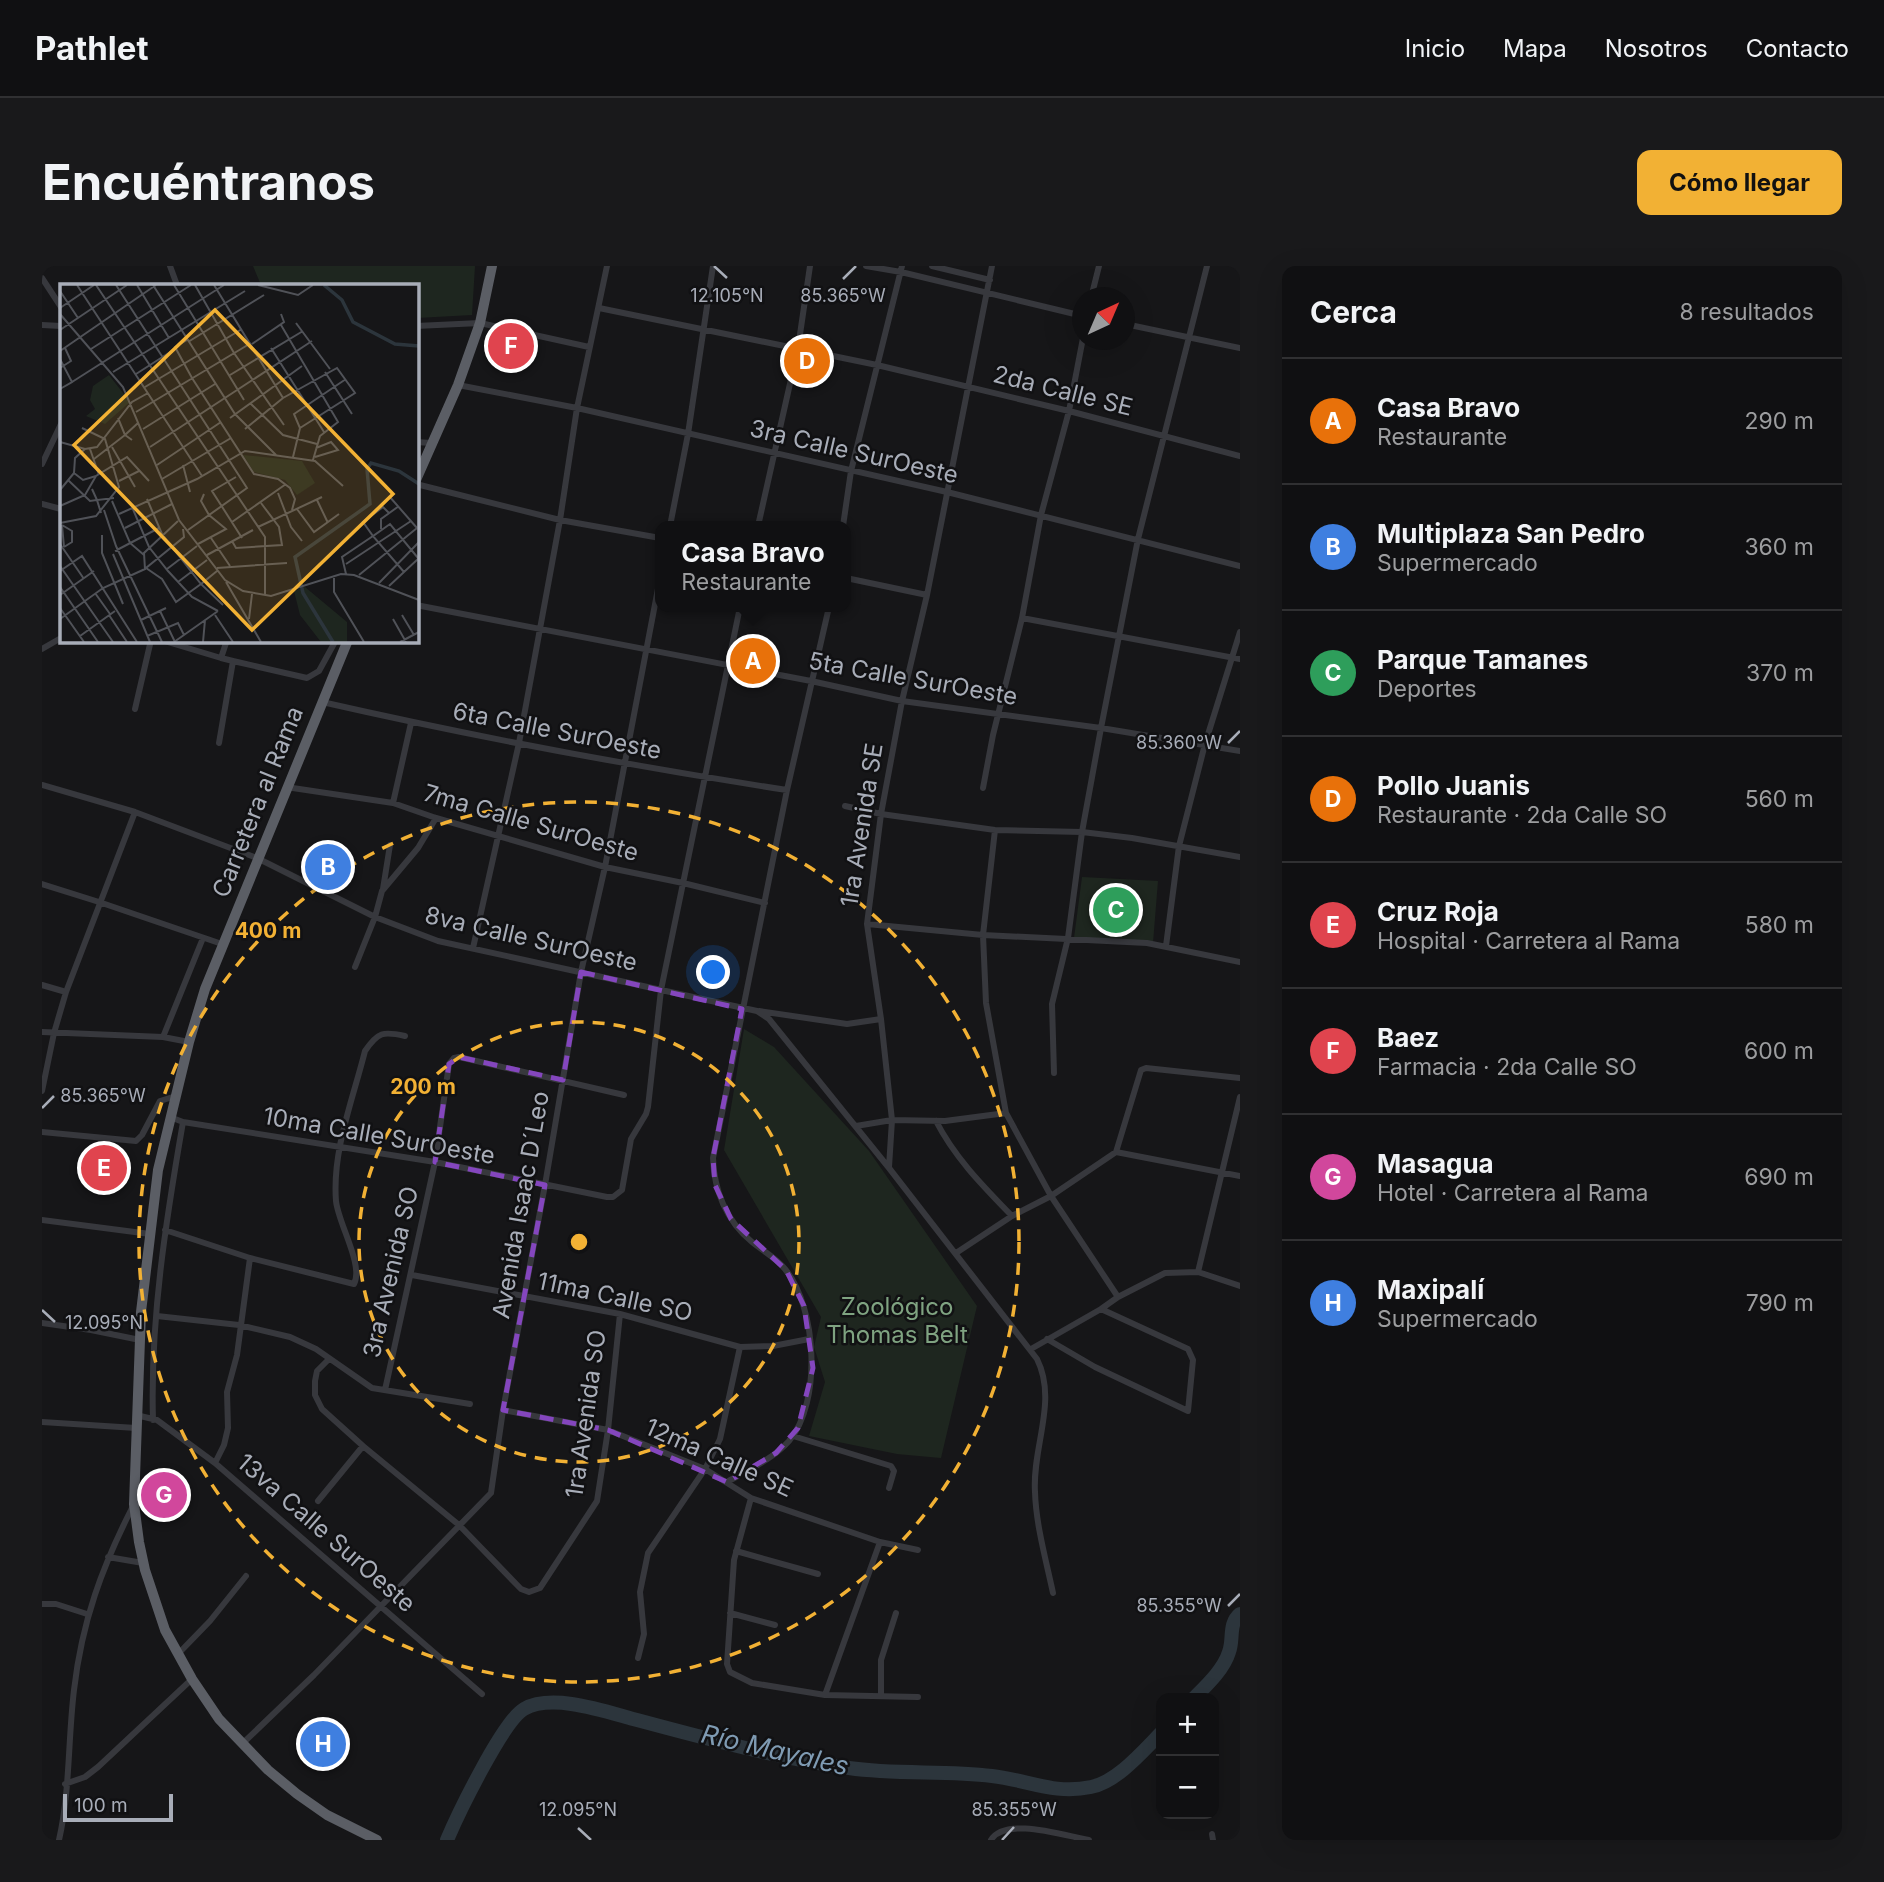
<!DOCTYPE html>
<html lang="es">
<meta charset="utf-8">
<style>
body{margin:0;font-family:Inter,sans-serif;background:#19191b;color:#f1f3f6}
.controls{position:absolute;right:21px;bottom:21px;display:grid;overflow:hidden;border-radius:14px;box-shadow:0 7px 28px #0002}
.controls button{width:63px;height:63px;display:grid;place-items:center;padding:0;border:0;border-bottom:2px solid #303032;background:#101012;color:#f1f3f6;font:35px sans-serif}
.compass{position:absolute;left:1030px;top:21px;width:63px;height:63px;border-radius:50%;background:#101012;box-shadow:0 7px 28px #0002;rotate:44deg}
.scale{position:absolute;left:21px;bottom:18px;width:110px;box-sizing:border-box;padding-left:7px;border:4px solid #a8adb8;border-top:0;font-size:19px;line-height:24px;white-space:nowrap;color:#a8adb8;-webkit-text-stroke:5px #111113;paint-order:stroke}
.you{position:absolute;left:672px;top:707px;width:24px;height:24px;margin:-18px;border:5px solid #fff;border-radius:50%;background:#1a73e8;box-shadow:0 0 0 10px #1a73e833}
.badge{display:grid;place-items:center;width:46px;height:46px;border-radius:50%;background:#f2b134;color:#fff;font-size:23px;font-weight:700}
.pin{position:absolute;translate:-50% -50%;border:4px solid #fff;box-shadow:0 2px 7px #0006}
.popup{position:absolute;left:613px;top:255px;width:196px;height:91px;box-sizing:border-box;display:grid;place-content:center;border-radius:14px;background:#101012;filter:drop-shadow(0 2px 5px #0005);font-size:23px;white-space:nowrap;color:#9c9d9f}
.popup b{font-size:26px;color:#f1f3f6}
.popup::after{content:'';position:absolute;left:50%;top:100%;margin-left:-14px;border:14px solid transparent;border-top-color:#101012}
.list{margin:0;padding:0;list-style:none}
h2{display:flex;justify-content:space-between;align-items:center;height:91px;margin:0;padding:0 28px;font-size:30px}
h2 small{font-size:23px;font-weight:400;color:#9c9d9f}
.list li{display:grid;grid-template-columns:46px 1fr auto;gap:21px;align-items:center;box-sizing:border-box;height:126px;padding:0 28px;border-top:2px solid #303032}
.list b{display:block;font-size:26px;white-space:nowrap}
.list p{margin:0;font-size:23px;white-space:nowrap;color:#9c9d9f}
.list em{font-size:23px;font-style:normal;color:#9c9d9f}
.map{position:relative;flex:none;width:1198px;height:1574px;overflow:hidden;border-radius:14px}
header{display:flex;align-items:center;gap:42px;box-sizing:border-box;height:98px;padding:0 35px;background:#101012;border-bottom:2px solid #303032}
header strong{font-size:33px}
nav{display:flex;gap:38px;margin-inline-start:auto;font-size:24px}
.intro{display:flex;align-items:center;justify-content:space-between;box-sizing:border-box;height:168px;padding:0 42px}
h1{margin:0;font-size:49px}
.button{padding:18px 32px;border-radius:14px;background:#f2b134;color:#111;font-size:24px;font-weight:700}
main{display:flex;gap:42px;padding:0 42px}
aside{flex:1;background:#101012;border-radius:14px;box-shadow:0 7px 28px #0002}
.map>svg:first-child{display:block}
.green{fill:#1e261f}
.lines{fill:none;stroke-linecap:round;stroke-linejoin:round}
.river{stroke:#2c353c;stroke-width:14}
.minor{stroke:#37383d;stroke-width:6}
.trunk{stroke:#5b5e65;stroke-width:10}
.marked{fill:none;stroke:#8446be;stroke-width:5;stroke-dasharray:14 9;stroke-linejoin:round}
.ticks{fill:none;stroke:#a8adb8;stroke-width:2.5}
.ring{fill:none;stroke:#f2b134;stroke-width:3.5;stroke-dasharray:12 9}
.labels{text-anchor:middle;stroke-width:5;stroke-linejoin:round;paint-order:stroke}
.street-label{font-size:24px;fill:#a8adb8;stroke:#111113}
.park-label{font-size:24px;fill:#7fa381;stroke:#111113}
.water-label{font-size:26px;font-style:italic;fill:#7f9bb3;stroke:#111113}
.inset-river{fill:none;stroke:#2c353c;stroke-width:3.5}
.inset-road{fill:none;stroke:#505258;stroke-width:2}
.view{fill:#f2b134;fill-opacity:0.15;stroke:#f2b134;stroke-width:3.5}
.inset-edge{fill:none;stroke:#a8adb8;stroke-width:3.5}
.ticks-label{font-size:18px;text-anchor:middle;fill:#a8adb8;stroke:#111113;stroke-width:5;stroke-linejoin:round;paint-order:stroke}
.centre{fill:#f2b134;stroke:#111113;stroke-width:3.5}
.ring-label{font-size:21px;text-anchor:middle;font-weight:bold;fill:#f2b134;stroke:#111113;stroke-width:5;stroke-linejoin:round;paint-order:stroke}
</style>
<header>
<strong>Pathlet</strong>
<nav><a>Inicio</a><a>Mapa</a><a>Nosotros</a><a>Contacto</a></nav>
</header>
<div class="intro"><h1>Encuéntranos</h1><a class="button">Cómo llegar</a></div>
<main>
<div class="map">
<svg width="1198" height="1574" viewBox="0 0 1198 1574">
<rect width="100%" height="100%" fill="#161618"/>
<path class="green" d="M211,0H433L430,49L375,52L374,19H219Z
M1040,611L1116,615L1111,677L1032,672Z
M702,763L732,781L827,885L935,1040L899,1192L855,1188L767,1170L783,1116L772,1081L779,1051L682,884Z"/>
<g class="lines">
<path class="river" d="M1152,1432C1165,1419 1182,1403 1187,1386C1192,1373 1186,1358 1198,1348
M405,1574C416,1548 461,1455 482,1443C510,1427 562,1445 591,1453C662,1472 735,1492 807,1502C855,1509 903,1504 950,1510C986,1514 1012,1529 1049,1521C1075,1516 1101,1485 1119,1467"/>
<path class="minor" d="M128,0L135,19
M824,0L859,6L1041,50
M890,0L948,14
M0,12L19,41
M1049,32L1057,0
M557,42L835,99L1027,145L1198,190
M1083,58L1198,82
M0,59L19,60
M374,60L438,57L547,81
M416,119L535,142L905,226L1198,300
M374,176L389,177
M0,198L19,158
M374,218L518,254L618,272
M0,238L19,243
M628,260L646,168L671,0
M716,260L756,82L768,0
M801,260L809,205L860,0
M804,312L885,329
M374,339L769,415L860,435L1059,462L1198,485
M980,352L1198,393
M119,374L179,392
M0,383L19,372
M191,395L265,412L277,405L294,374
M280,436C434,471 589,500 745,524
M93,443L109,374
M177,477L191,395L179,392L185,374
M0,519L93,546L215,592L333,651L396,675L715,745L727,753L847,902L995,1093C1016,1135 990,1181 993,1226C994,1259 1004,1294 1011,1327
M244,521L351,537L394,552L563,601L641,617L723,637
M941,522L951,469L980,352L999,249L1027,145L1041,72
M351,537L369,457
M803,540L839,548L953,564L1040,566L1090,572L1198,591
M953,564L941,669L944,737L964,847L1009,930L1076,1031
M0,618L57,636L180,678
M341,623L348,579
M825,658L941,669L1105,677L1198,696
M1124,680L1137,580L1163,478L1198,366
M431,682L477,477L518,254L535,142L565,0
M313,701L333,651L340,625L376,582L394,552
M0,719L24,726
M717,745L805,758L839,753
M0,766L121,771L147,776
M121,771L161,672
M1012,807L1010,738L1026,672L1040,566L1059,462L1096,273L1165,0
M0,825L12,767L24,726L93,546
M128,851L141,856L393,896L565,931H571L580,924L589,873L604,848L606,841L619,724L698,341
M894,855C913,892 941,920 970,950
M814,860L850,854L903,855L964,847
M0,866L94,875L100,869L118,835L134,830
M1074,886L1198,910
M847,901L850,854L839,753L825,658L839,548L860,435L885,329L950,0
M0,954L108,968
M123,964L208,992L312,1018C322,999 296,957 294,935C290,885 311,833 323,785C336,766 341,765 363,770
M914,987L970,950L1009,930L1074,886L1099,804L1104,802L1198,812
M1156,1006L1198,831
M370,1009L578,1048L698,1081L731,1080L767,1073
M115,1050L197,1059L248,1071L274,1083L330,1122L428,1138
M0,1057L49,1064L98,1074
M1005,1073L1053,1101L1146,1145L1151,1094L1146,1083L1059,1043
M989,1083L1059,1043L1076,1031L1123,1007L1156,1006L1198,1020
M287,1093L275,1105L273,1115V1129L280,1143L321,1180L417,1259L479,1323L487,1326L498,1322L555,1235L566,1164L578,1048
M343,1124L393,896L407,798L412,792L417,791L582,829
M461,1144L566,1164L663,1203L709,1232L838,1276L876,1284
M94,1149L115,1154L173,1197L440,1428
M111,1154C108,1054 124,954 141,856
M0,1156L94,1162
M751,1170L849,1200L852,1205L847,1222
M173,1197L182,1179L186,1162L185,1126L195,1089L208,992
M685,1216C706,1204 731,1193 747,1175C780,1136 775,1042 743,1003C734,992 721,985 710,976C684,955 672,924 671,892L745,524L787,341
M709,1232L692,1294L685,1398L688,1406L710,1417L783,1429L876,1431
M276,1235L321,1180
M694,1285L776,1308
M66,1291L101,1297
M0,1338H14L45,1348
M688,1347L733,1359
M136,1388L168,1355L204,1310
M596,1392L602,1368L598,1326L606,1287L663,1203L678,1173L698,1081
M783,1429L838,1276
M839,1430V1394L854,1347
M200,1478L272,1409L449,1227L461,1144L503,919L539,706L563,601L618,312
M23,1518L43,1511L56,1501L150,1413
M1170,1568L1171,1574
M17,1574C28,1526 26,1473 32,1424C40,1355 60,1301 91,1240
M949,1574C963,1550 1023,1570 1047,1574"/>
<path class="trunk" d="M374,214L416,119L438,57L450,0
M306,374L163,723L147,776L116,904L99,1046L92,1238L97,1276L103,1304L123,1364L150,1413L177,1453L226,1504L255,1528L285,1549L335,1574"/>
</g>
<path class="marked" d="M539,706L700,743L671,892L673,919L689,953L744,1004L762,1040L771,1102L756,1162L734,1187L685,1216L566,1164L461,1144L503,919L393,896L407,798L417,791L521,814Z"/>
<path class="ticks" d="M672,0L685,12M801,13L814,0M1186,477L1198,465M0,842L12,830M0,1044L13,1056M1186,1340L1198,1328M536,1562L549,1574M960,1574L972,1561"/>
<g class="ring">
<circle cx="537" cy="976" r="220"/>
<circle cx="537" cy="976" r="440"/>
</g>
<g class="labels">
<g class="street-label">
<text transform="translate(1021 125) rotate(14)" y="8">2da Calle SE</text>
<text transform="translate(812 186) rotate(13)" y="8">3ra Calle SurOeste</text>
<text transform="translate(871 413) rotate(10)" y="8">5ta Calle SurOeste</text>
<text transform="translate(515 465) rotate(11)" y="8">6ta Calle SurOeste</text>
<text transform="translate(216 536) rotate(-68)" y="8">Carretera al Rama</text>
<text transform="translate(489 557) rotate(16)" y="8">7ma Calle SurOeste</text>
<text transform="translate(820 559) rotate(-81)" y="8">1ra Avenida SE</text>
<text transform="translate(489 673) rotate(13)" y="8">8va Calle SurOeste</text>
<text transform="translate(337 870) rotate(10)" y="8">10ma Calle SurOeste</text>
<text transform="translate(479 939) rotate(-80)" y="8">Avenida Isaac D´Leo</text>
<text transform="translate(349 1006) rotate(-77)" y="8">3ra Avenida SO</text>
<text transform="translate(573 1031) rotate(12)" y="8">11ma Calle SO</text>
<text transform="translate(544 1148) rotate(-82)" y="8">1ra Avenida SO</text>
<text transform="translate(677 1192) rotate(24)" y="8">12ma Calle SE</text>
<text transform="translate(284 1267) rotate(41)" y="8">13va Calle SurOeste</text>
</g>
<g class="park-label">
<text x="855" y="1049">Zoológico<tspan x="855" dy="28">Thomas Belt</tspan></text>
</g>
<g class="water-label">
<text transform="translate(733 1484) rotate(13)" y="9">Río Mayales</text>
</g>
</g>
<g transform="translate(18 18)">
<rect width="359" height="359" fill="#161618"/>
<path d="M49,91L70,118L45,140L26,132L35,125L30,116L33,102ZM183,171L242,177L255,199L237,211L225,196L194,188ZM245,303L287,338V358H261L240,331L234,307Z" fill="#1e261f"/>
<path class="inset-river" d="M264,1L282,16L293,38L335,60L359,62M273,358L243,309L235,273L310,220L307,185L311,179L339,187L359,200"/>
<path class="inset-road" d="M17,1L142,192M36,1L205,253V310M56,1L187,204L128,246M77,1L109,54M93,1L175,130L216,171M114,1L184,116M135,1L174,69L224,141M154,1L223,114M198,1L238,11L253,1M0,7L18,34M0,24L34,1M0,30L63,103L119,236L165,296L183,307L211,312L281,290L294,291L359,316M236,39L270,85M221,41L278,138L260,152L253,176M0,46L67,1M127,56L115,63L132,94L194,190L218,195L230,204L235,215L232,226M128,58L204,11M192,60L224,38L221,30M211,64L264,148M31,65L131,1M0,67L96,1M0,75L12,98L0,105M0,84L11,77L5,64M53,88L185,7M265,88L292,130M76,90L115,65M170,91L243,47M12,98L164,1M85,103L182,45M190,119L223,151L257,160M76,128L191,59M0,129V158M170,134L242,82M83,145L155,100M185,145L223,114L277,84L295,109L240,144M72,156L65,151L78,139M0,158L25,165L37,163L72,118L88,109M52,163L75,203M90,163L252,57M30,165L39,191M233,173L240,144L234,130L286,95M255,173L278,166L271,158L256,164M34,175L65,151L58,134M97,181L161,138M123,181L130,208M14,189L23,196L36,192M176,193L152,207L182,254M102,195L171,154M8,196L30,217L37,216L32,205M59,197L79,187M0,206L14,189L15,174L25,165M218,209L231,243L242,257M329,212L357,244M87,215L102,250L141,300L157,287M257,216L268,239M52,217L70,259L84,271M0,222L25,211L36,192L67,173L89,197M72,223L89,263L108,287L132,313L158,327M237,225L254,248L279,230M44,226L56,262L102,358M41,229L37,216L54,214M329,229L323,223L303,238L313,252L330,240L358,274M59,230L137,195L185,167L255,177L283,202M172,238L226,200M0,239L36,232L59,203L45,155L22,144M2,241L12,247V258L4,263M2,241L4,263M198,243L262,213M65,244L112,220M123,245L124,253L86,284L102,295L116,318L141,300L163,321M321,245V235L339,222M42,251V269L63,320M151,254L170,282M172,257L176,264L222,261L219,243L201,219M0,260L24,295M138,260L166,245L149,231L141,217L144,210M55,267L99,244M53,270L90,358M147,271L193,246M286,280L351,237M0,282L53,358M157,284L227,279M107,285L137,262M0,287L22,272L77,358M286,290L282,273L313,252L344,288M299,291L357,244M274,294V308L304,358M118,298L147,276M166,298L201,358M319,299L359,258M329,302L359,274M0,303L38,358M35,309L50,330M0,311L34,287M0,324L24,358M100,327L115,358M49,331L67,358M155,331L173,358M342,331L354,351M0,335L43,304L85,285L84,269L118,237M189,335L192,310M333,335L346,358M81,336L106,324M20,352L55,327M87,352L118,339L124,351M114,358L158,327M143,358L145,336M340,358L359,348"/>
<path class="view" d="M155,26L333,210L192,346L14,161Z"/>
<rect width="359" height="359" class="inset-edge"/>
</g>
<g class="ticks-label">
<text x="685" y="36">12.105°N</text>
<text x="801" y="36">85.365°W</text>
<text x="1137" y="483">85.360°W</text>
<text x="61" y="836">85.365°W</text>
<text x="62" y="1063">12.095°N</text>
<text x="1137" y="1346">85.355°W</text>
<text x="972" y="1550">85.355°W</text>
<text x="536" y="1550">12.095°N</text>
</g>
<circle cx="537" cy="976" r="10" class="centre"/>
<g class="ring-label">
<text x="226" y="672">400 m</text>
<text x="381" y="828">200 m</text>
</g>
</svg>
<div class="controls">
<button>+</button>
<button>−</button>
</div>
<svg class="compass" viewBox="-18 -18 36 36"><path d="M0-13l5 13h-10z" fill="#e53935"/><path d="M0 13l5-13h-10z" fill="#9c9d9f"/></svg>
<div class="scale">100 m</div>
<div class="you"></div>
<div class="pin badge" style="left:711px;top:395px;background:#e8710a">A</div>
<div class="popup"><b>Casa Bravo</b>Restaurante</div>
<div class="pin badge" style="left:286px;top:601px;background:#3f7fe0">B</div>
<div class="pin badge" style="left:1074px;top:644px;background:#2e9e5b">C</div>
<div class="pin badge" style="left:765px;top:95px;background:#e8710a">D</div>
<div class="pin badge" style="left:62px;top:902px;background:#e0444e">E</div>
<div class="pin badge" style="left:469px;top:80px;background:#e0444e">F</div>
<div class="pin badge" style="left:122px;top:1229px;background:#d1479c">G</div>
<div class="pin badge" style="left:281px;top:1478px;background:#3f7fe0">H</div>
</div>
<aside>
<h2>Cerca<small>8 resultados</small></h2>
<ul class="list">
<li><span class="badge" style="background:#e8710a">A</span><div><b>Casa Bravo</b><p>Restaurante</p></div><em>290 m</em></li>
<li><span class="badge" style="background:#3f7fe0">B</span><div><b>Multiplaza San Pedro</b><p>Supermercado</p></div><em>360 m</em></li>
<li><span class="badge" style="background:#2e9e5b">C</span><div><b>Parque Tamanes</b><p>Deportes</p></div><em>370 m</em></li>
<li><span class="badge" style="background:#e8710a">D</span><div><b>Pollo Juanis</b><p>Restaurante · 2da Calle SO</p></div><em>560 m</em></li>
<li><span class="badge" style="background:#e0444e">E</span><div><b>Cruz Roja</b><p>Hospital · Carretera al Rama</p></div><em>580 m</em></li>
<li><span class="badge" style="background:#e0444e">F</span><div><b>Baez</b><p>Farmacia · 2da Calle SO</p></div><em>600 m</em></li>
<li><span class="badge" style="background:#d1479c">G</span><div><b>Masagua</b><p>Hotel · Carretera al Rama</p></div><em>690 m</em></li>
<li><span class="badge" style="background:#3f7fe0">H</span><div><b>Maxipalí</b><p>Supermercado</p></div><em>790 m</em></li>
</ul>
</aside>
</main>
